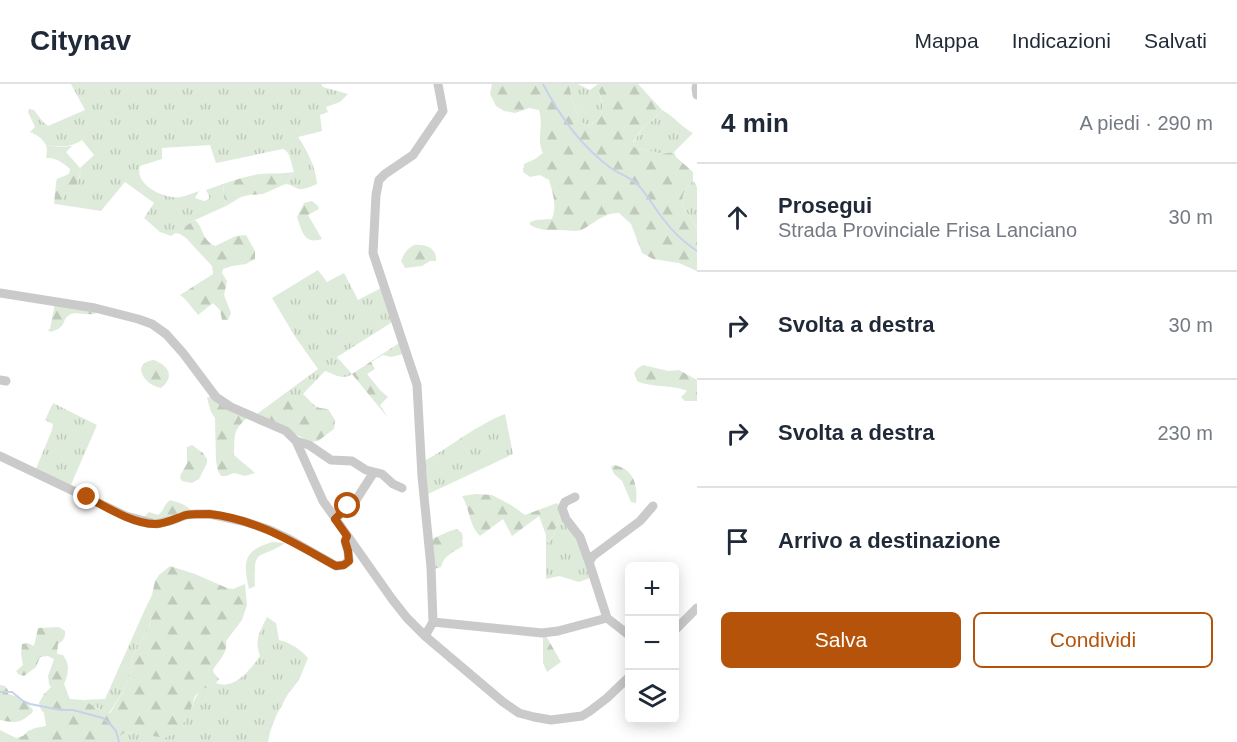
<!DOCTYPE html>
<html lang="it">
<meta charset="utf-8">
<style>
body{margin:0;font-family:Helvetica,sans-serif;background:#f6f6f7;color:#1f2937}
.controls{position:absolute;right:18px;bottom:18px;display:grid;overflow:hidden;border-radius:9px;box-shadow:0 3px 15px #0003}
.controls button{width:54px;height:54px;display:grid;place-items:center;padding:0;border:0;border-bottom:2px solid #e0e1e3;background:#fff;color:#1f2937;font:30px sans-serif}
.stop{position:absolute;width:18px;height:18px;margin:-14px;border:4px solid #b45309;border-radius:50%;background:#fff}
.stop.end{background:#b45309;border-color:#fff;box-shadow:0 2px 6px #0008}
.list{margin:0;padding:0;list-style:none}
h2{display:flex;justify-content:space-between;align-items:center;height:78px;margin:0;padding:0 24px;font-size:26px}
h2 small{font-size:20px;font-weight:400;color:#747a83}
.list li{display:grid;grid-template-columns:39px 1fr auto;gap:18px;align-items:center;box-sizing:border-box;height:108px;padding:0 24px;border-top:2px solid #e0e1e3}
.list b{display:block;font-size:22px;white-space:nowrap}
.list p{margin:0;font-size:20px;white-space:nowrap;color:#747a83}
.list em{font-size:20px;font-style:normal;color:#747a83}
.actions{display:flex;gap:12px;padding:18px 24px}
.actions a{flex:1;padding:14px 0;border:2px solid #b45309;border-radius:9px;text-align:center;font-size:21px;color:#b45309}
.actions .main{background:#b45309;color:#fff}
.icon{flex:none;width:33px;height:33px;fill:none;stroke:currentColor;stroke-width:2;stroke-linecap:round;stroke-linejoin:round}
.map{position:relative;flex:none;width:697px;height:658px;overflow:hidden}
header{display:flex;align-items:center;gap:36px;box-sizing:border-box;height:84px;padding:0 30px;background:#fff;border-bottom:2px solid #e0e1e3}
header strong{font-size:28px}
nav{display:flex;gap:33px;margin-inline-start:auto;font-size:21px}
main{display:flex}
aside{flex:1;background:#fff}
.map>svg:first-child{display:block}
.grass{fill:url(#grass-tufts)}
.forest{fill:url(#forest-firs)}
.lines{fill:none;stroke-linecap:round;stroke-linejoin:round}
.stream{stroke:#c6d2ec;stroke-width:2}
.minor{stroke:#cacaca;stroke-width:9}
.route{stroke:#b45309;stroke-width:8}
</style>
<header>
<strong>Citynav</strong>
<nav><a>Mappa</a><a>Indicazioni</a><a>Salvati</a></nav>
</header>
<main>
<div class="map">
<svg width="697" height="658" viewBox="0 0 697 658">
<defs>
<pattern id="grass-tufts" width="24" height="20" patternUnits="userSpaceOnUse" patternTransform="scale(1.5)"><rect width="24" height="20" fill="#deebda"/><path d="M3 7l-1-3M5 7V3M7 7l1-3M15 17l-1-3M17 17v-4M19 17l1-3" fill="none" stroke="#bfcabb"/></pattern>
<pattern id="forest-firs" width="22" height="20" patternUnits="userSpaceOnUse" patternTransform="scale(1.5)"><rect width="22" height="20" fill="#deebda"/><path d="M5 1l3.5 6h-7zM16 11l3.5 6h-7z" fill="#bfcabb"/></pattern>
</defs>
<rect width="100%" height="100%" fill="#fff"/>
<path class="grass" d="M71,0H321L323,3L348,10L340,18L326,23L328,28L320,31L322,47L298,53C307,66 316,84 317,100C312,102 305,106 299,105C295,104 292,101 287,100L289,94L294,88C291,80 291,68 283,65L216,79L210,61L162,64V75L140,82C134,101 164,115 180,113C186,112 193,109 199,107L195,114L204,117L209,115V112L206,106L223,100L224,112L226,122L195,136L171,152L160,148L144,134L154,119L125,98L101,127L62,121C62,106 74,106 79,95C81,92 80,88 80,84L94,71L82,56C70,64 60,63 46,61C42,54 37,51 30,48L35,43L28,28L29,25L34,26L43,38L48,42L85,26Z
M569,0H578L590,6L598,0H603L599,8L603,23L600,34L589,42L580,38L572,15Z
M662,26C674,32 680,42 693,49L674,68L661,70L634,63L633,59L644,42L654,35Z
M693,96L697,103V144L682,121L683,110Z
M318,186L327,198L344,189L358,216L383,203L394,237L337,273L352,290C343,297 334,290 325,287L303,310L317,324L309,321L293,311L269,336L257,330L318,285L296,254L272,214Z
M53,319L97,341L70,403L35,387L52,346L53,340L45,336Z
M505,330L513,370L426,411L424,377C452,362 476,341 505,330Z
M561,429L580,456L590,494L579,498L559,492L546,495V460L553,452Z
M273,458L285,459C259,477 253,461 255,502L249,505C243,478 243,466 273,458Z
M146,523L151,532L149,544L132,573L131,587L123,608L109,629L103,627L83,616L105,615Z
M267,533L276,539L279,556C291,559 300,565 308,574L299,596L288,610L276,632L270,648L268,658H115L122,650L129,648L139,649L184,637C197,621 190,606 216,599C234,607 251,585 260,572C254,555 260,548 267,533Z"/>
<path class="forest" d="M492,0H569L572,15L580,38L589,42L600,34L603,23L599,7L603,0H638L662,26L654,35L644,42L633,58L634,63L661,70L674,68L676,73L693,88V96L683,110L682,121L697,144V187L679,179L653,175L642,169L631,140L619,129C604,128 594,140 581,146C575,148 568,146 562,146C550,146 541,147 530,141V138L536,136L552,135C557,121 553,110 549,96L540,91L530,93L523,88L524,80L535,75L543,69C536,56 544,41 539,26L529,24L515,29L504,27L496,22L490,10Z
M46,61L60,63L72,62L66,68L80,84C80,88 80,92 79,95C75,107 62,106 62,121L54,120L56,99L57,95L69,90L70,85C64,79 55,73 46,74L47,66Z
M294,88L289,94L287,100L283,101L263,110L249,111L241,113L226,122L224,112L223,100C235,96 248,92 260,90C271,89 282,90 294,88Z
M312,117L318,122L319,125L308,131L322,155C304,161 302,147 297,133L304,119Z
M195,136C205,145 200,154 215,162L236,152L246,151L255,167V175L246,180L232,182L223,185L222,189L227,197L224,211L231,229L228,236H222L220,226L213,219L198,231L185,215L180,211L213,190L212,182L186,154L180,150L175,149Z
M414,161C426,160 437,164 436,177H430L422,182L405,184L401,177C404,169 407,165 414,161Z
M55,219L101,227C89,235 76,225 68,232C62,237 66,241 56,246C49,248 54,249 47,246L50,245Z
M399,259L403,270L391,273L383,271L371,278L375,285L367,290L380,306L388,313L380,321L388,334L352,290Z
M154,276C169,282 175,293 161,304C144,301 130,279 154,276Z
M643,281L668,287L679,286L697,296V317H685L681,313L687,307C671,300 651,304 637,297L634,289L638,284Z
M293,311C305,318 314,324 328,325L335,336L334,345L318,357L310,358L269,336C268,332 266,331 267,326C270,319 286,312 293,311Z
M210,312L248,333C232,347 235,351 234,371L255,389L245,392L234,389L226,392H221L218,387L216,377L215,334L211,328L207,314Z
M192,361L203,369L207,375V379L199,395L192,399L182,397L180,394L181,390L187,379V363Z
M614,381C634,385 638,401 636,419L631,418L622,397L614,390L611,383Z
M476,410L492,411L511,421L525,431L557,419L561,429L553,452L546,460V451L539,432L512,452L503,435L480,452C469,442 470,425 462,412Z
M170,416C177,418 188,421 192,428L155,439L144,433L149,428L158,431C164,427 164,420 170,416Z
M457,445L462,449L463,454L462,457L463,462C453,468 443,472 441,483L434,485L432,455L450,447Z
M170,482L195,490L227,504L233,505L245,500L247,521L242,536L226,557C228,569 219,576 213,586L214,589L219,595L216,599L203,605L195,612L189,631L177,648L165,654L129,648L122,650L115,658H0V646L16,654L23,652L28,647L35,644L46,642L44,629L41,626L39,619L44,610L51,603L49,600L48,592L54,575L48,572L40,573L36,583L24,592L18,590L16,587L23,581L21,570L22,560L28,559L34,562L38,544L59,543L65,547C66,553 63,557 58,560L57,570L63,571C70,580 69,589 64,600C67,605 67,610 70,615L83,616L103,627L110,629L123,608L131,587L132,573L149,544L151,532L146,523L152,511L155,497L159,491Z
M543,552H546L561,578L547,588L543,579Z
M0,601L5,602L8,606V610C18,612 27,618 33,626L32,629C19,640 15,639 0,636Z"/>
<g class="lines">
<path class="stream" d="M543,0C561,34 581,62 612,85C620,90 629,93 636,99C647,109 654,124 664,136C673,148 685,159 697,167
M0,608H12L23,617L30,620L61,626H73L103,634L111,641L116,647L119,658"/>
<path class="minor" d="M697,0L696,4L697,11
M0,209L95,224L138,235L152,240L166,250L183,269L216,313L231,323L286,347L296,357L323,417L392,515L407,534L425,552L503,618L519,629L534,633L551,636L582,632L590,627L607,614L630,592
M0,296L6,297
M296,357L309,361L331,376L352,377L366,386L382,390L393,400L402,404
M0,372L126,432L156,440L173,436L186,431L195,430H210L246,438L270,446L287,454L336,482L343,481L349,477L348,467L345,457L347,452
M575,413L565,418L562,424L566,435L580,453L589,478
M335,435L356,416L374,388
M433,538L542,549L558,547L607,534
M674,547L697,524
M425,552L433,538L431,483L422,392L417,301L373,169L376,111L379,96L385,90L413,71L443,27L438,0
M630,552L607,534L589,478L593,472L640,437L653,422"/>
</g>
<g class="lines">
<path class="route" d="M87,413C106,423 133,440 155,440C166,440 176,434 186,431C193,430 202,430 209,430C257,435 296,460 336,482L344,481L349,477L348,467L345,457L347,452L335,435L348,422"/>
</g>
</svg>
<div class="controls">
<button>+</button>
<button>−</button>
<button><svg class="icon" aria-label="layers" viewBox="0 0 24 24"><path d="M12 4l9 5-9 5-9-5zM3 14l9 5 9-5"/></svg></button>
</div>
<div class="stop" style="left:348px;top:422px"></div>
<div class="stop end" style="left:87px;top:413px"></div>
</div>
<aside>
<h2>4 min<small>A piedi · 290 m</small></h2>
<ul class="list">
<li><svg class="icon" aria-label="ahead" viewBox="0 0 24 24"><path d="M12 20V5M6 11l6-6 6 6"/></svg><div><b>Prosegui</b><p>Strada Provinciale Frisa Lanciano</p></div><em>30 m</em></li>
<li><svg class="icon" aria-label="right" viewBox="0 0 24 24"><path d="M7 20v-9h11M14 6l5 5-5 5"/></svg><div><b>Svolta a destra</b></div><em>30 m</em></li>
<li><svg class="icon" aria-label="right" viewBox="0 0 24 24"><path d="M7 20v-9h11M14 6l5 5-5 5"/></svg><div><b>Svolta a destra</b></div><em>230 m</em></li>
<li><svg class="icon" aria-label="arrive" viewBox="0 0 24 24"><path d="M6 21V4h12l-3 4 3 4H6"/></svg><div><b>Arrivo a destinazione</b></div></li>
</ul>
<div class="actions"><a class="main">Salva</a><a>Condividi</a></div>
</aside>
</main>
